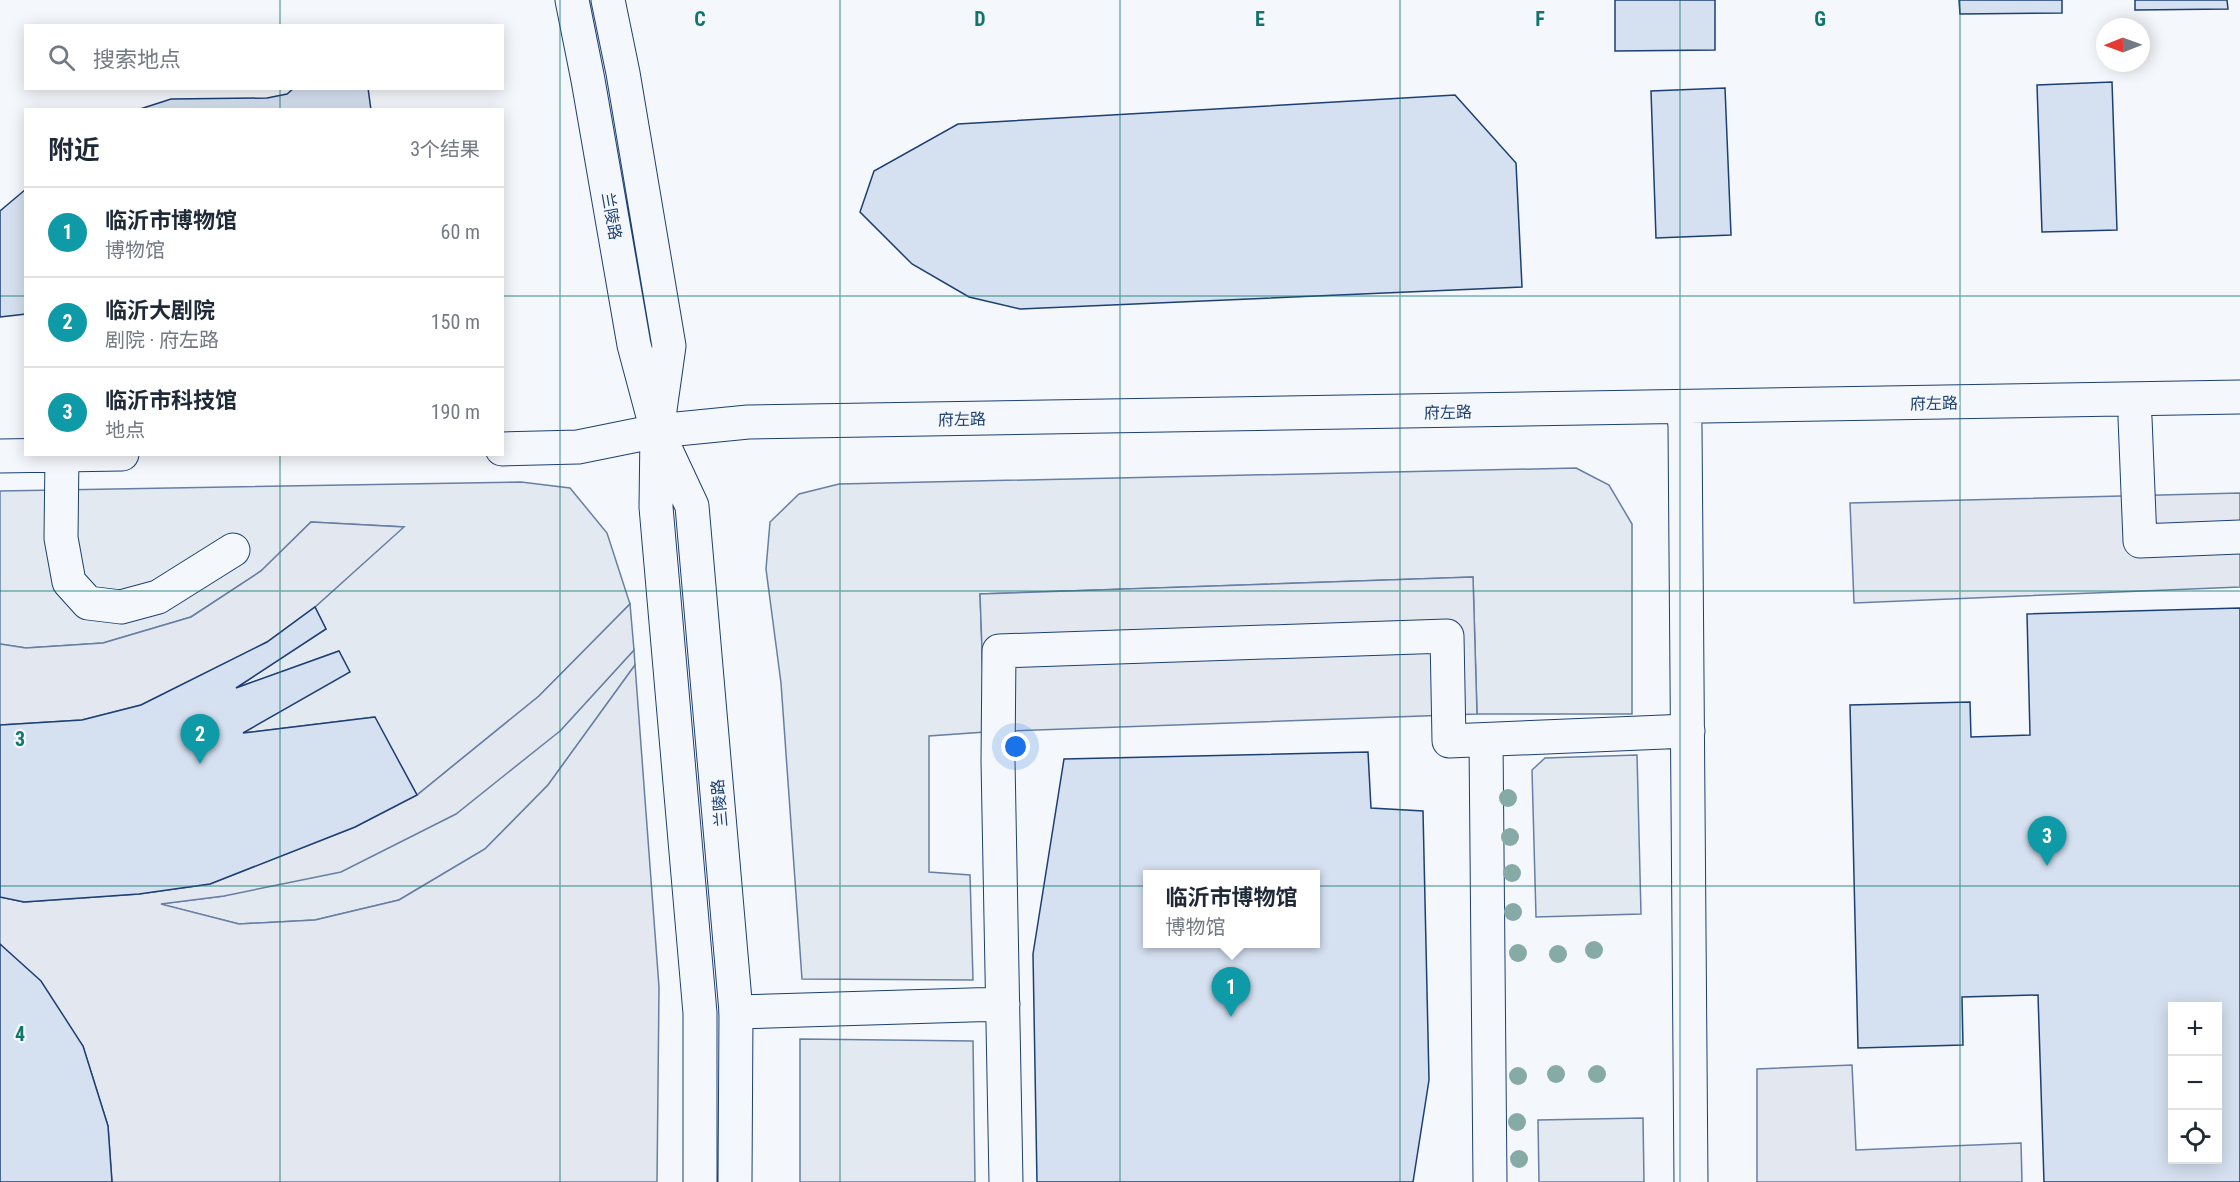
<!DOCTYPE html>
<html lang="zh">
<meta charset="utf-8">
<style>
body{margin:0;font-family:"Roboto Condensed","Noto Sans SC",sans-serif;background:#f2f2f3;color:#1f2937}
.controls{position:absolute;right:18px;bottom:18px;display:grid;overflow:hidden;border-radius:0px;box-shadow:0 3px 15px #0003}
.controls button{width:54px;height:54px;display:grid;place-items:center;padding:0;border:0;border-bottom:2px solid #e0e1e3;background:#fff;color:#1f2937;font:30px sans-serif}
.compass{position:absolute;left:2096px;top:18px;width:54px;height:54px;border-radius:50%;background:#fff;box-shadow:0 3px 15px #0003;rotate:269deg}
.you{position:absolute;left:1016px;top:747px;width:21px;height:21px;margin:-15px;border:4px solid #fff;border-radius:50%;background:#1a73e8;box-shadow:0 0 0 9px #1a73e833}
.badge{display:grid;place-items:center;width:39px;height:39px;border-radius:50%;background:#c62828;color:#fff;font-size:20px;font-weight:700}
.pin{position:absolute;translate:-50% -50px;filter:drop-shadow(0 2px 3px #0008)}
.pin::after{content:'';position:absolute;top:32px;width:21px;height:18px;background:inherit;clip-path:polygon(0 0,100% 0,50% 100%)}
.popup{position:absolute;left:1143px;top:870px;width:177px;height:78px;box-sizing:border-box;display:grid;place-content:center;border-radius:0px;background:#fff;filter:drop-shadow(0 2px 4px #0005);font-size:20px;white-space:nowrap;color:#747a83}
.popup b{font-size:22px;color:#1f2937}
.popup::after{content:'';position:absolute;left:50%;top:100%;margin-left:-12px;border:12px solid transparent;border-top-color:#fff}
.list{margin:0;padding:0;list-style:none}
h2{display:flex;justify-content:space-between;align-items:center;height:78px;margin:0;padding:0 24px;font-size:26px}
h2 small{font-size:20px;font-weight:400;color:#747a83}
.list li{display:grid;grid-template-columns:39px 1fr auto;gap:18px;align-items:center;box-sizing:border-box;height:90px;padding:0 24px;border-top:2px solid #e0e1e3}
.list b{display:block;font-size:22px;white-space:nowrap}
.list p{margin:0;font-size:20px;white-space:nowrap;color:#747a83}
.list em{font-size:20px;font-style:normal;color:#747a83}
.icon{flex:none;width:33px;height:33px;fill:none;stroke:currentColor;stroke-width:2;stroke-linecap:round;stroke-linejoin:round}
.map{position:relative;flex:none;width:2240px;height:1182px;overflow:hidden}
.search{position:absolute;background:#fff;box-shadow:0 3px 15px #0003;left:24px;top:24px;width:480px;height:66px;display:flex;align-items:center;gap:15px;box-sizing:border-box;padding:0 21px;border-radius:0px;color:#747a83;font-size:22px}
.panel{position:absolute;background:#fff;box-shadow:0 3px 15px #0003;left:24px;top:108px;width:480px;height:348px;border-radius:0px}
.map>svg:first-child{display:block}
.green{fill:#e3e9f0;stroke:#687fa3;stroke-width:1.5}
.parking{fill:#e3e8f0;stroke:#687fa3;stroke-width:1.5}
.building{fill:#d5e0f0;stroke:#1d3f73;stroke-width:1.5;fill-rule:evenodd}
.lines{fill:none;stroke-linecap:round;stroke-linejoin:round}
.minor-casing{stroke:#1d3f73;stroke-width:35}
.major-casing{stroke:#1d3f73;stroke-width:35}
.minor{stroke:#f4f7fb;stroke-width:33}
.major{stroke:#f4f7fb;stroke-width:33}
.tree{fill:#86aba6}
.grid{fill:none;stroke:#0f766e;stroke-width:1.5;stroke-opacity:0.55}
.labels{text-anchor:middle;stroke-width:4.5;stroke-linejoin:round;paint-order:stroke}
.street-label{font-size:16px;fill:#1d3f73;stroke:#f4f7fb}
.grid-label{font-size:20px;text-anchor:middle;font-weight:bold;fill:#0f766e;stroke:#f4f7fb;stroke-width:4.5;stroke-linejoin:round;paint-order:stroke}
</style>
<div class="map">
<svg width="2240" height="1182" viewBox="0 0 2240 1182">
<rect width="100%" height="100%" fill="#f4f7fb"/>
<path class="green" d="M1576,468L1609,485L1632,524V714H1477L1473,577L980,594L985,732L929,736V872L970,875L973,980L802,979L781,683L766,569L770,522L799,494L839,484Z
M521,482L570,488L607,533L630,604L539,696L417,795L374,717L243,733L339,651L236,688L326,629L315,607L403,527L311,522L261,571L191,617L103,643L26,648L0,644V491Z
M634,650L635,665L548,785L485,849L399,900L315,920L239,924L159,904L224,896L560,731Z
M1637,755L1641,914L1536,917L1532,770L1545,758Z
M800,1039L973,1041L975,1182H800Z
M1643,1118L1644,1182H1539L1538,1120Z"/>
<path class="parking" d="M2240,493V587L1854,603L1850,503Z
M311,522L404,527L315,607L267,642L141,705L82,720L0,725V644L26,648L103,643L191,617L261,571Z
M1473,577L1477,714L985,732L980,594Z
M630,604L634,650L560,731L456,814L341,872L224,896L161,904L239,924L315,920L399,900L485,849L548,785L635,665L659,987L657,1182H112L108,1126L83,1046L0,944V897L24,902L139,894L210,884L355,827L417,795L539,696Z
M1852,1065L1856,1150L2021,1143L2022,1182H1757V1069Z"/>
<path class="building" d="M1615,0H1715V50L1615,51Z
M1959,0H2062V13L1960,14Z
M2135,0H2227L2228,9L2135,10Z
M2112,82L2117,230L2042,232L2037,85Z
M294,88H368L371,110H137L171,99L267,98L287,94Z
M1725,88L1731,235L1656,238L1651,91Z
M1455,95L1516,163L1522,287L1020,309L969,297L912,264L860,212L874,171L958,124Z
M26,189V314L0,317V211Z
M315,607L326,629L236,688L339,651L350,672L243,733L375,717L417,795L355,827L210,884L139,894L24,902L0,897V725L82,720L141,705L267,642Z
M2240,608V1182H2044L2038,995L1962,997L1963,1045L1858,1048L1850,705L1970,702L1971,737L2030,735L2027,614ZM2172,1006H2218V1160H2172Z
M1368,752L1371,808L1423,811L1429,1080L1413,1182H1037L1033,954L1064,759ZM1147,874H1315V944H1147Z
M0,944L41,981L83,1046L108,1126L112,1182H0Z"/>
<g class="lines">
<defs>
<path id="minor" d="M1683,407L1685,426L1691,1182
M2135,418L2140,541L2240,537
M502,449L578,447L657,431L748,422L2240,397
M62,455L61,538L69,582L88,603L121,607L158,597L233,550
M0,456L122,454
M1486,740L1490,1182
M736,1012L1003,1004
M1006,1182L998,761L999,651L1447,636L1449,741L1688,731"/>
<path id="major" d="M572,0L588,80L634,345L657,431L692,506L736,1012L735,1182
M608,0L623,73L669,346L657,431L656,507L700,1013V1182"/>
</defs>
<use href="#minor" class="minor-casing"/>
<use href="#major" class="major-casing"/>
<use href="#minor" class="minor"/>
<use href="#major" class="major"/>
</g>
<g class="tree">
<circle cx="1508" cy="798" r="9"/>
<circle cx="1510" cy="837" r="9"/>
<circle cx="1512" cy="873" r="9"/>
<circle cx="1513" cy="912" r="9"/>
<circle cx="1594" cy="950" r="9"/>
<circle cx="1518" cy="953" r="9"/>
<circle cx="1558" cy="954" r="9"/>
<circle cx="1556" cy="1074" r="9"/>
<circle cx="1597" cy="1074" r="9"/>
<circle cx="1518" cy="1076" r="9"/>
<circle cx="1517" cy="1122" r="9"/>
<circle cx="1519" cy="1159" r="9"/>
</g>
<path class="grid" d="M280,0V26M560,0V1182M840,0V1182M1120,0V1182M1400,0V1182M1680,0V1182M1960,0V1182M280,88V110M0,296H26M502,296H2240M280,454V1182M0,591H2240M0,886H2240"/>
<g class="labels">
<g class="street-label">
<text transform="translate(612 216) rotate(80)" y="6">兰陵路</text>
<text transform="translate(1934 403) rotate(-1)" y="6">府左路</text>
<text transform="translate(1448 412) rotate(-1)" y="6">府左路</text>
<text transform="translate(962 419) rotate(-1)" y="6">府左路</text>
<text transform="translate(719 803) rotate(-95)" y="6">兰陵路</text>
</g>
</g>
<g class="grid-label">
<text x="700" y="26">C</text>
<text x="980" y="26">D</text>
<text x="1260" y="26">E</text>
<text x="1540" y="26">F</text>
<text x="1820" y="26">G</text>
<text x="20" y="746">3</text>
<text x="20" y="1041">4</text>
</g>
</svg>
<div class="controls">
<button>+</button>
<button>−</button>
<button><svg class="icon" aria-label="locate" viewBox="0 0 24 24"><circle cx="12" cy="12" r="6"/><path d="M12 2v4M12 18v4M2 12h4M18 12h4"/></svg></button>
</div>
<svg class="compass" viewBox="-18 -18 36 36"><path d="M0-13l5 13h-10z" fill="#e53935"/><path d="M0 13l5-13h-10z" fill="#747a83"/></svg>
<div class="you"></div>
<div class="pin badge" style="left:1231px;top:1017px;background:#0f9aa8">1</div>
<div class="popup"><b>临沂市博物馆</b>博物馆</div>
<div class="pin badge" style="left:200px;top:764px;background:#0f9aa8">2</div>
<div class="pin badge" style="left:2047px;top:866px;background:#0f9aa8">3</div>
<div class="search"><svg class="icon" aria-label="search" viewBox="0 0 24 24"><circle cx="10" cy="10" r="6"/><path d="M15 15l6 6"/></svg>搜索地点</div>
<section class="panel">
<h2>附近<small>3个结果</small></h2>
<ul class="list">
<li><span class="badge" style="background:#0f9aa8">1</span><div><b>临沂市博物馆</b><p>博物馆</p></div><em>60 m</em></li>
<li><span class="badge" style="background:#0f9aa8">2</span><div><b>临沂大剧院</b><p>剧院 · 府左路</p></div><em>150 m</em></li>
<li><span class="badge" style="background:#0f9aa8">3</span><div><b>临沂市科技馆</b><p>地点</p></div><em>190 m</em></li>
</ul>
</section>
</div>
